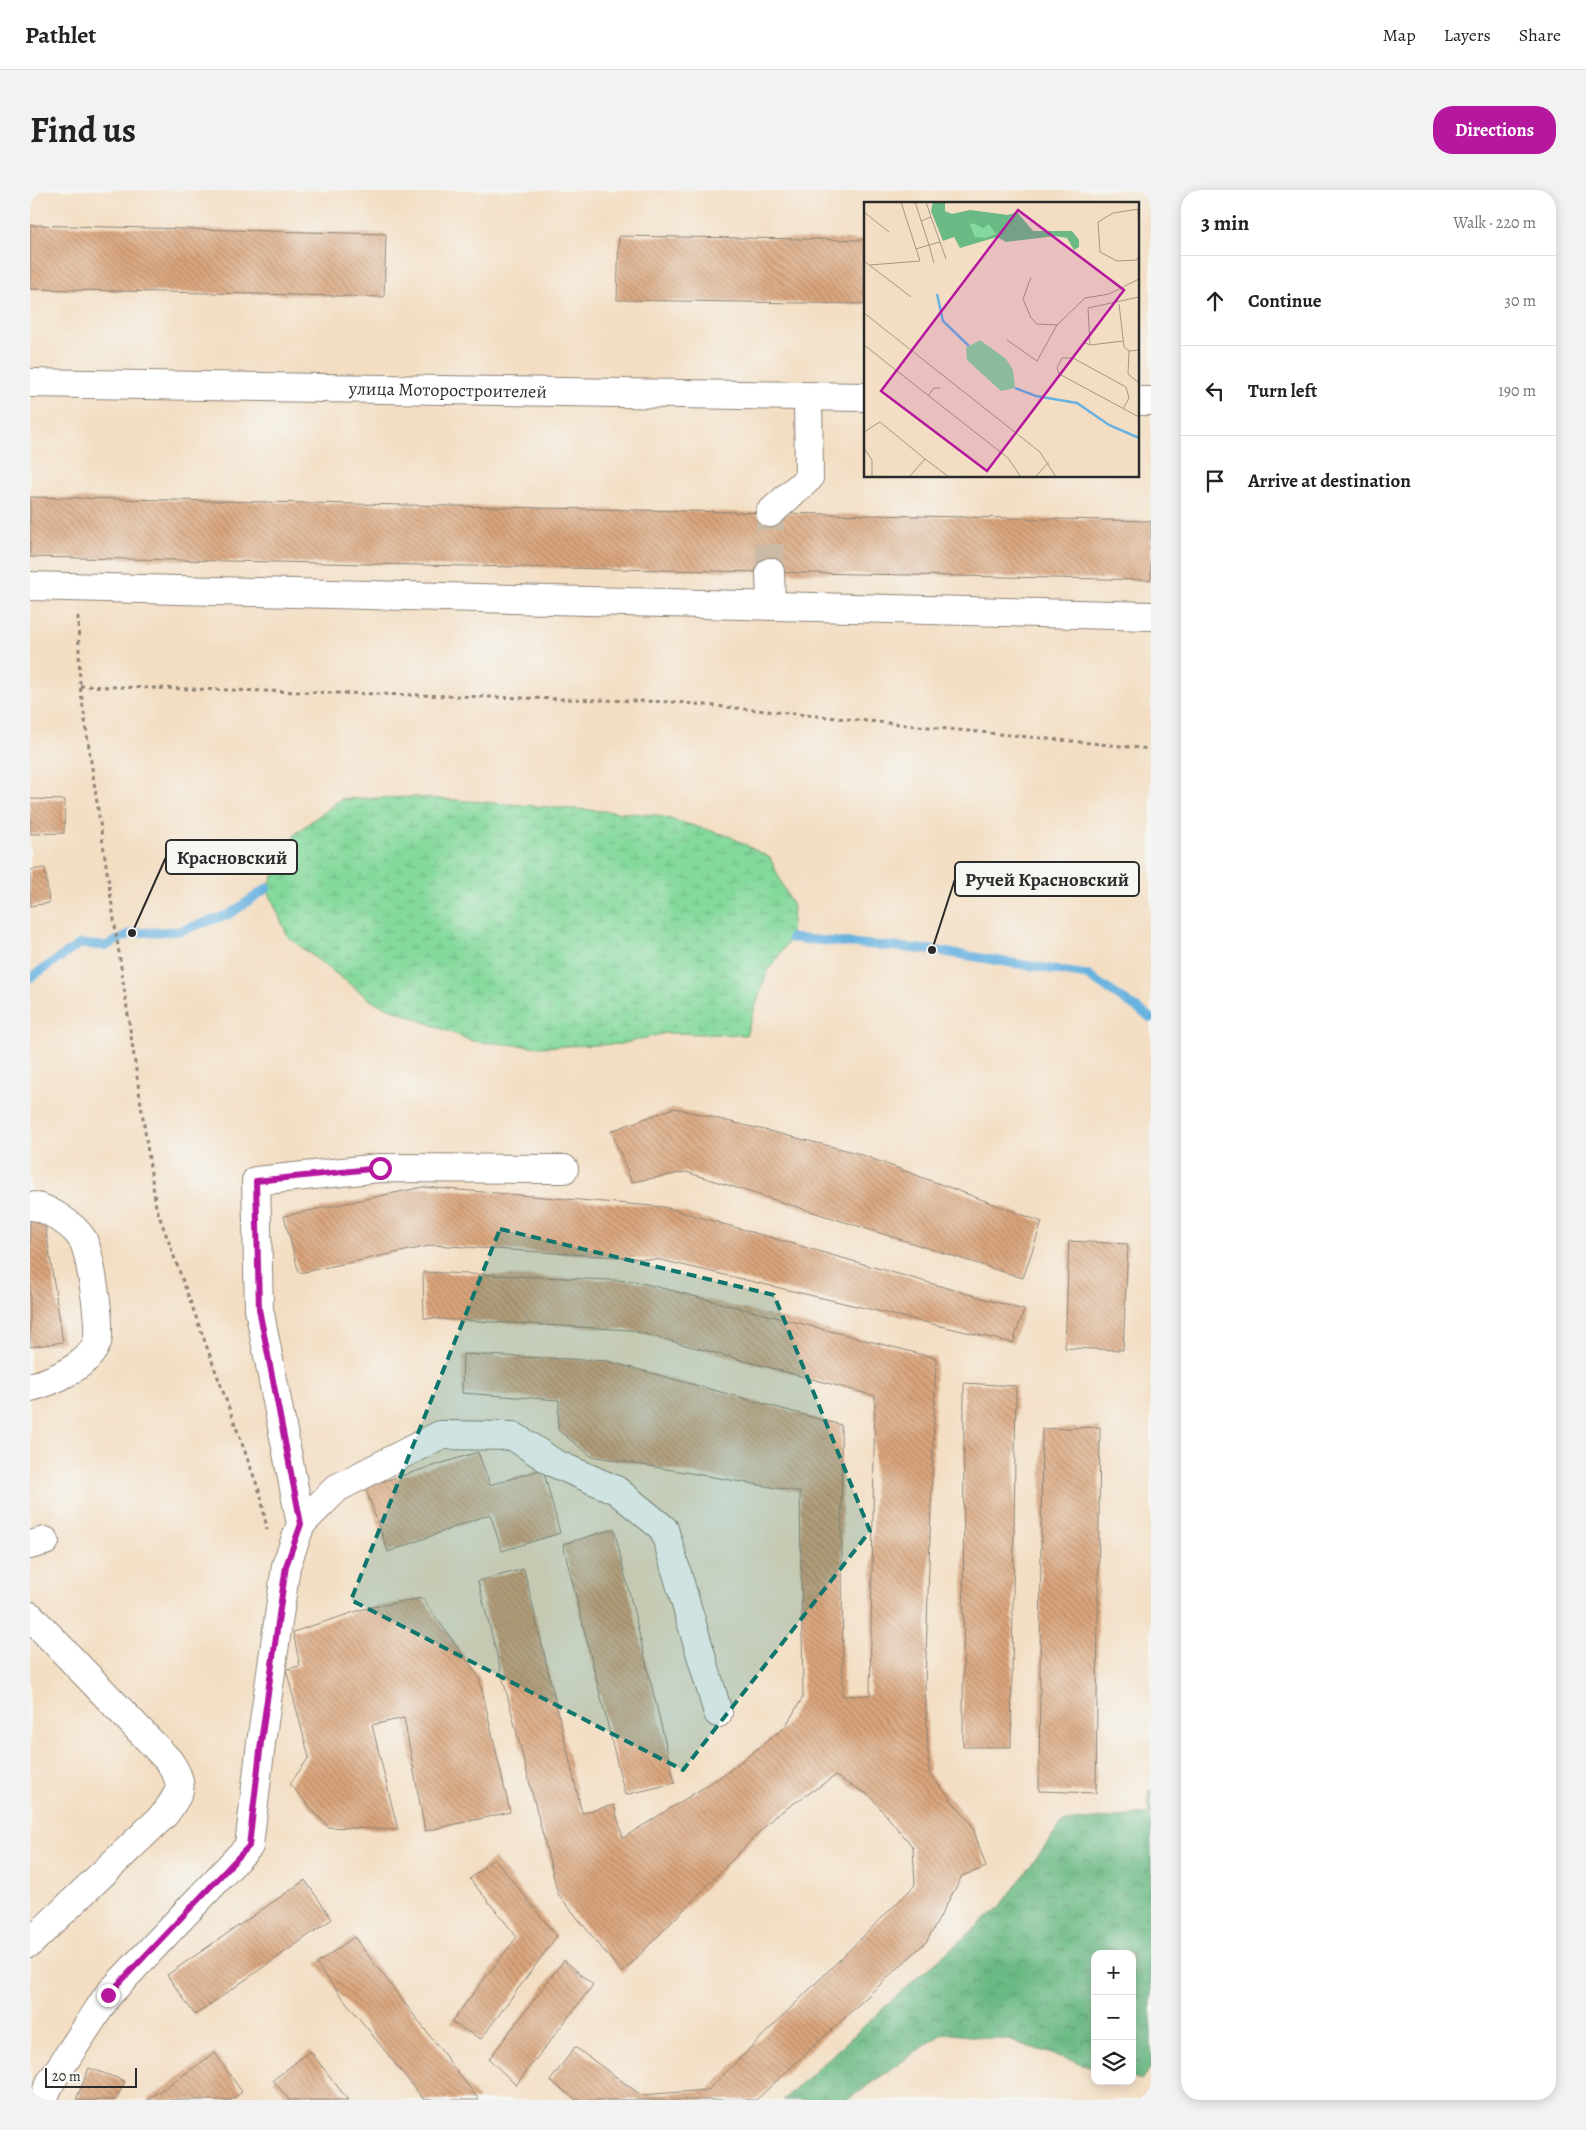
<!DOCTYPE html>
<meta charset="utf-8">
<style>
body{margin:0;font-family:Alegreya,serif;background:#f2f2f2;color:#222}
.controls{position:absolute;right:15px;bottom:15px;display:grid;overflow:hidden;border-radius:10px;box-shadow:0 2px 12px #0003}
.controls button{width:45px;height:45px;display:grid;place-items:center;padding:0;border:0;border-bottom:1px solid #e0e0e0;background:#fff;color:#222;font:25px sans-serif}
.scale{position:absolute;left:15px;bottom:12px;width:92px;box-sizing:border-box;padding-left:5px;border:2px solid #2b2b2b;border-top:0;font-size:14px;line-height:18px;white-space:nowrap;color:#2b2b2b;-webkit-text-stroke:4px #f6f6f2;paint-order:stroke}
.stop{position:absolute;width:15px;height:15px;margin:-11px;border:4px solid #b5179e;border-radius:50%;background:#fff}
.stop.end{background:#b5179e;border-color:#fff;box-shadow:0 1px 5px #0008}
.list{margin:0;padding:0;list-style:none}
h2{display:flex;justify-content:space-between;align-items:center;height:65px;margin:0;padding:0 20px;font-size:21px}
h2 small{font-size:16px;font-weight:400;color:#767676}
.list li{display:grid;grid-template-columns:32px 1fr auto;gap:15px;align-items:center;box-sizing:border-box;height:90px;padding:0 20px;border-top:1px solid #e0e0e0}
.list b{display:block;font-size:19px;white-space:nowrap}
.list em{font-size:16px;font-style:normal;color:#767676}
.icon{flex:none;width:28px;height:28px;fill:none;stroke:currentColor;stroke-width:2;stroke-linecap:round;stroke-linejoin:round}
.map{position:relative;flex:none;width:1121px;height:1910px;overflow:hidden;border-radius:20px}
header{display:flex;align-items:center;gap:30px;box-sizing:border-box;height:70px;padding:0 25px;background:#fff;border-bottom:1px solid #e0e0e0}
header strong{font-size:24px}
nav{display:flex;gap:28px;margin-inline-start:auto;font-size:18px}
.intro{display:flex;align-items:center;justify-content:space-between;box-sizing:border-box;height:120px;padding:0 30px}
h1{margin:0;font-size:35px}
.button{padding:12px 22px;border-radius:20px;background:#b5179e;color:#fff;font-size:18px;font-weight:700}
main{display:flex;gap:30px;padding:0 30px}
aside{flex:1;background:#fff;border-radius:20px;box-shadow:0 2px 12px #0003}
.map>svg:first-child{display:block}
.forest{fill:url(#forest-crowns);stroke:#4b7258}
.wetland{fill:url(#wetland-marsh);stroke:#588264}
.lines{fill:none;stroke-linecap:round;stroke-linejoin:round}
.stream{stroke:#67b2e0;stroke-width:9}
.building{fill:url(#building-back-hatch)}
.minor-tunnel{stroke:#cbbaa5;stroke-width:28;stroke-dasharray:28 14;stroke-linecap:butt}
.minor-casing{stroke:#8f8477;stroke-width:30}
.path{stroke:#8f8477;stroke-width:3;stroke-dasharray:4 4;stroke-linecap:butt}
.minor{stroke:#fff;stroke-width:28}
.route{stroke:#b5179e;stroke-width:6}
.marked{fill:#0f766e;fill-opacity:0.2;stroke:#0f766e;stroke-width:4;stroke-dasharray:10 6;stroke-linejoin:round}
.labels{text-anchor:middle;stroke-width:5;stroke-linejoin:round;paint-order:stroke}
.street-label{font-size:18px;fill:#2b2b2b;stroke:#f6f6f2}
.inset-river{fill:none;stroke:#67b2e0;stroke-width:2.5}
.inset-road{fill:none;stroke:#a39686;stroke-width:1}
.view{fill:#b5179e;fill-opacity:0.15;stroke:#b5179e;stroke-width:2.5}
.inset-edge{fill:none;stroke:#2b2b2b;stroke-width:2.5}
.leader{fill:none;stroke:#2b2b2b;stroke-width:2}
.callout-dot{fill:#2b2b2b;stroke:#f6f6f2;stroke-width:2}
.callout{fill:#f6f6f2;stroke:#2b2b2b;stroke-width:2}
.callout-label{font-size:19px;text-anchor:middle;font-weight:bold;fill:#2b2b2b}
</style>
<header>
<strong>Pathlet</strong>
<nav><a>Map</a><a>Layers</a><a>Share</a></nav>
</header>
<div class="intro"><h1>Find us</h1><a class="button">Directions</a></div>
<main>
<div class="map">
<svg width="1121" height="1910" viewBox="0 0 1121 1910">
<defs>
<pattern id="forest-crowns" width="20" height="18" patternUnits="userSpaceOnUse" patternTransform="scale(1.25)"><rect width="20" height="18" fill="#6bb984"/><path d="M2 6a3 3 0 1 1 6 0M12 15a3 3 0 1 1 6 0" fill="none" stroke="#58976c"/></pattern>
<pattern id="wetland-marsh" width="20" height="14" patternUnits="userSpaceOnUse" patternTransform="scale(1.25)"><rect width="20" height="14" fill="#84d99c"/><path d="M1 5h8M5 5V1M11 12h8M15 12V8" fill="none" stroke="#72ba87"/></pattern>
<pattern id="building-back-hatch" width="6" height="6" patternUnits="userSpaceOnUse" patternTransform="scale(1.25)"><rect width="6" height="6" fill="#daa57c"/><path d="M-1 5l2 2M0 0l6 6M5-1l2 2" fill="none" stroke="#b18766"/></pattern>
</defs>
<rect width="100%" height="100%" fill="#f6f6f2"/>
<filter id="ink" filterUnits="userSpaceOnUse"><feTurbulence type="fractalNoise" baseFrequency=".02" numOctaves="2"/><feDisplacementMap in="SourceGraphic" scale="10" xChannelSelector="R" yChannelSelector="G"/><feConvolveMatrix kernelMatrix="1 2 1 2 8 2 1 2 1" color-interpolation-filters="sRGB"/></filter>
<filter id="wash" filterUnits="userSpaceOnUse"><feTurbulence type="fractalNoise" baseFrequency=".0096" numOctaves="4" result="noise"/><feDisplacementMap in="SourceGraphic" scale="20" xChannelSelector="R" yChannelSelector="G"/><feGaussianBlur stdDeviation="1.12" result="paint"/><feColorMatrix in="noise" values="0 0 0 0 0 0 0 0 0 0 0 0 0 0 0 0 0 1.4 0 .05"/><feComposite in="paint" operator="in"/></filter>
<g filter="url(#wash)">
<rect width="100%" height="100%" fill="#f3dec3"/>
<path class="forest" d="M1121,1600V1878L1111,1891L1102,1888V1764H1065V1878L978,1850L913,1843L817,1910H753L880,1794L970,1717L1033,1632L1119,1624V1601Z"/>
<path class="wetland" d="M383,607L626,625L699,646L740,668L763,717L761,748L737,782L716,845L635,843L591,854L509,857L442,851L342,811L258,747L237,698L266,643L311,609Z"/>
<g class="lines">
<path class="stream" d="M761,748L902,760L1057,785L1121,828
M0,788L50,754L76,756L102,743L150,741L200,724L237,698"/>
</g>
<g id="blocks">
<path class="building" d="M0,35L356,44L354,107L0,99Z
M589,46L835,50V114L587,110Z
M0,307L1121,331V390L0,367Z
M0,609L35,610L34,643L0,644Z
M15,678L19,713L0,716V680Z
M644,918L824,962L1012,1032L993,1088L656,982L602,992L581,941Z
M393,997L634,1017L994,1120L983,1153L631,1070L404,1055L269,1083L254,1026Z
M14,1028L33,1152L0,1157V1031Z
M1039,1051L1098,1054L1093,1160L1035,1158Z
M393,1082L604,1091L906,1168L895,1495L899,1583L942,1635L956,1677L932,1686L897,1751L726,1910H547L520,1891L545,1857L611,1905L678,1900L885,1695L883,1657L840,1606L805,1586L745,1626L592,1783L528,1704L448,1391L494,1379L552,1623L584,1615L593,1648L695,1584L755,1537L773,1507L770,1302L561,1266L528,1240L529,1210L432,1203L433,1164L577,1171L811,1235L813,1506L840,1505L845,1206L600,1140L394,1128Z
M934,1193L986,1196L981,1557H933Z
M1070,1237L1066,1603L1009,1601L1012,1239Z
M448,1262L460,1295L513,1279L530,1343L472,1361L460,1324L358,1362L335,1297Z
M584,1339L645,1593L595,1605L533,1354Z
M392,1408L449,1487L480,1622L395,1641L374,1528L342,1535L368,1640L298,1637L260,1594L279,1567L256,1479L270,1476L263,1442L337,1418Z
M464,1668L527,1746L451,1849L421,1832L487,1747L440,1689Z
M275,1690L302,1729L165,1825L137,1785Z
M324,1747L449,1910H394L286,1774Z
M534,1770L563,1795L486,1895L459,1869Z
M280,1861L318,1910H259L243,1890Z
M185,1863L212,1902L201,1910H117Z
M59,1878L95,1891L86,1910H46Z"/>
</g>
</g>
<g filter="url(#ink)">
<use href="#blocks" fill-opacity="0" stroke="#8f8477" stroke-width="1"/>
<g class="lines">
<path class="minor-tunnel" d="M740,382V323"/>
<defs>
<g id="minor">
<path id="s1" d="M0,193L835,207"/>
<path d="M1107,211H1121"/>
<path d="M740,323L779,288L778,206"/>
<path d="M740,382L741,415"/>
<path d="M0,396L1121,426"/>
<path d="M0,1016C16,1016 45,1036 53,1050C60,1064 72,1137 67,1152C60,1175 22,1192 0,1197"/>
<path d="M271,1334L307,1298L410,1245L483,1246L524,1273L586,1300L634,1339L688,1523"/>
<path d="M0,1355L15,1351"/>
<path d="M0,1426L139,1571C156,1597 151,1600 135,1624L0,1753"/>
<path d="M13,1910L20,1893L78,1805L219,1656L231,1553L256,1376L271,1334L229,1119L226,991L350,978L534,979"/>
</g>
</defs>
<use href="#minor" class="minor-casing"/>
<path class="path" d="M48,426L50,496L126,1017L231,1306L237,1340
M50,496L645,512L1121,559"/>
<use href="#minor" class="minor"/>
</g>
</g>
<g class="lines" filter="url(#ink)">
<path class="route" d="M78,1805L219,1656L231,1552L256,1376L271,1334L229,1119L226,991L350,978"/>
</g>
<path class="marked" d="M470,1039L744,1105L840,1341L653,1580L321,1410Z"/>
<g class="labels">
<g class="street-label">
<text dy="6" stroke="none"><textPath href="#s1" startOffset="418">улица Моторостроителей</textPath></text>
</g>
</g>
<g transform="translate(834 12)">
<rect width="275" height="275" fill="#f3dec3"/>
<path d="M69,0H81V9L88,12L106,8L144,13L153,10L169,29H208L215,38V45L210,48L203,36L191,34L142,40L133,35L96,46L90,35L79,39L67,9Z" fill="#6bb984"/>
<path d="M109,21L119,26L125,22L132,32L121,36L111,35L106,23ZM116,138L142,157L149,168L151,186L137,189L103,158L102,146Z" fill="#84d99c"/>
<path class="inset-river" d="M73,92L79,119L105,144M151,186L172,194L213,201L245,223L275,236"/>
<path class="inset-road" d="M51,0L65,43L52,47M274,7L275,38M275,7L249,11L234,20L236,50L253,59L273,58L275,54M0,10L25,30M67,15L76,40L65,43L70,61M57,19L67,15L62,0M76,40L82,57M0,59L47,95M6,63L56,59L37,0M167,75L159,97L167,116L173,122L193,123M255,102L260,145L265,149M0,111L176,250L192,275M143,138L173,159L193,123L221,96L245,92L275,77M219,140L226,143L259,139M0,143L144,256L157,275M226,143L224,106L275,95M275,148L265,149L264,172L275,181M64,194L70,186H76M259,207L265,196L262,185L209,156H198L193,166L195,172L197,173L275,215M0,230L16,220L61,257M0,246L8,258V275M45,275L61,257L85,275M171,275L185,260"/>
<path class="view" d="M154,8L260,88L123,269L17,189Z"/>
<rect width="275" height="275" class="inset-edge"/>
</g>
<path class="leader" d="M102 743L136 667M902 760L925 689"/>
<g class="callout-dot">
<circle cx="102" cy="743" r="5"/>
<circle cx="902" cy="760" r="5"/>
</g>
<g class="callout">
<rect x="136" y="650" width="131" height="34" rx="5"/>
<rect x="925" y="672" width="184" height="34" rx="5"/>
</g>
<g class="callout-label">
<text x="202" y="674">Красновский</text>
<text x="1017" y="696">Ручей Красновский</text>
</g>
</svg>
<div class="controls">
<button>+</button>
<button>−</button>
<button><svg class="icon" aria-label="layers" viewBox="0 0 24 24"><path d="M12 4l9 5-9 5-9-5zM3 14l9 5 9-5"/></svg></button>
</div>
<div class="scale">20 m</div>
<div class="stop" style="left:350px;top:978px"></div>
<div class="stop end" style="left:78px;top:1805px"></div>
</div>
<aside>
<h2>3 min<small>Walk · 220 m</small></h2>
<ul class="list">
<li><svg class="icon" aria-label="ahead" viewBox="0 0 24 24"><path d="M12 20V5M6 11l6-6 6 6"/></svg><div><b>Continue</b></div><em>30 m</em></li>
<li><svg class="icon" aria-label="left" viewBox="0 0 24 24"><path d="M17 20v-9H6M10 6l-5 5 5 5"/></svg><div><b>Turn left</b></div><em>190 m</em></li>
<li><svg class="icon" aria-label="arrive" viewBox="0 0 24 24"><path d="M6 21V4h12l-3 4 3 4H6"/></svg><div><b>Arrive at destination</b></div></li>
</ul>
</aside>
</main>
